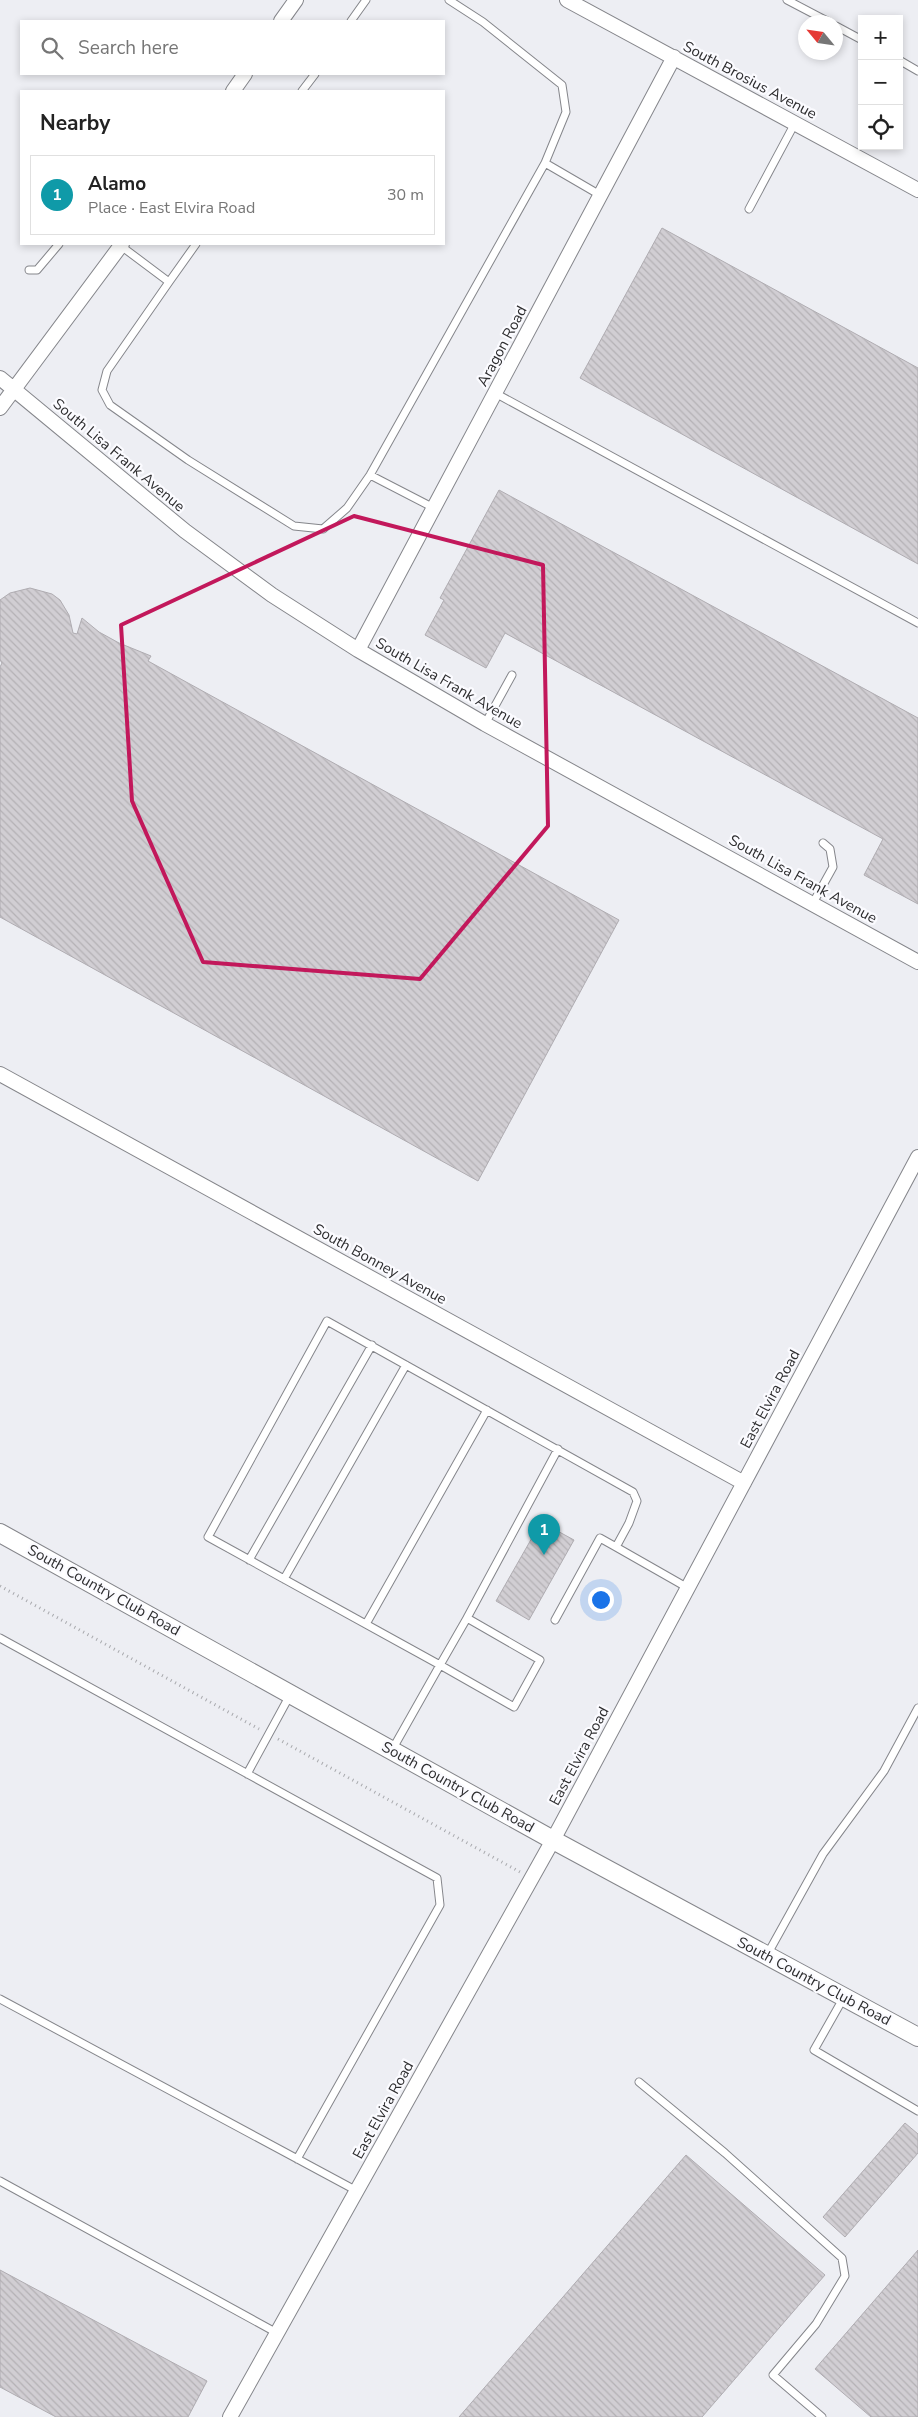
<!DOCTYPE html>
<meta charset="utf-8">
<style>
body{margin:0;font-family:"Nunito Sans",sans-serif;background:#f6f6f6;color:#222}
.controls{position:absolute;right:15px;top:15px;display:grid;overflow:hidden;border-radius:0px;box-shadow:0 2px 8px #0003}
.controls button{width:45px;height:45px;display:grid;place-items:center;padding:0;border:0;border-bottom:1px solid #e0e0e0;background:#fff;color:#222;font:25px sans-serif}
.compass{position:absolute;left:798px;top:15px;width:45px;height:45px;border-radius:50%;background:#fff;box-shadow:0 2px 8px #0003;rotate:299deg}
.you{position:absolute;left:600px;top:1599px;width:18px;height:18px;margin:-12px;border:4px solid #fff;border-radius:50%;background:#1a73e8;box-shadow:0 0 0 8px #1a73e833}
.badge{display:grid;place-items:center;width:32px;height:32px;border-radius:50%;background:#1a73e8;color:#fff;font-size:16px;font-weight:700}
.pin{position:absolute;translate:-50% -41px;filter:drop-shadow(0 1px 2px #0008)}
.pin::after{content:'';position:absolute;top:26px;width:18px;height:15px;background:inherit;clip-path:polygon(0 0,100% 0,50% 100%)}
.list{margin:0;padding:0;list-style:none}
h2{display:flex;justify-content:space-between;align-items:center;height:65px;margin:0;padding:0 20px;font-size:21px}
h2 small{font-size:16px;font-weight:400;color:#767676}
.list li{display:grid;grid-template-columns:32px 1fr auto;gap:15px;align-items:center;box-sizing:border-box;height:80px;margin:0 10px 10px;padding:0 10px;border:1px solid #e0e0e0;border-radius:0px}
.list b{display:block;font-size:19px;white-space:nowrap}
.list p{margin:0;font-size:16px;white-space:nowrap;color:#767676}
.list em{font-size:16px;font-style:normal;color:#767676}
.icon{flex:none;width:28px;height:28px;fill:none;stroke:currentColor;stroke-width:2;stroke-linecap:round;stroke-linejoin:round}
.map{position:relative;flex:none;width:918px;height:2417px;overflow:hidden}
.search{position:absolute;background:#fff;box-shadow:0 2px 8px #0003;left:20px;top:20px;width:425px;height:55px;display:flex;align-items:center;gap:12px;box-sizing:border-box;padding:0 18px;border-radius:0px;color:#767676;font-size:19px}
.panel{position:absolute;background:#fff;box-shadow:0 2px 8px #0003;left:20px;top:90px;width:425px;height:155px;border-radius:0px}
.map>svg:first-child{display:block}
.building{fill:url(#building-back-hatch);stroke:#afacb1}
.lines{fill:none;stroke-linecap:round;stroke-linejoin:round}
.service-casing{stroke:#85868b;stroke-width:9}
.minor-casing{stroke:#85868b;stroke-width:16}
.tertiary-casing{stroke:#85868b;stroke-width:20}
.path{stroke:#a8a9ad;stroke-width:3;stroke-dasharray:1 4;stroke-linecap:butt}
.service{stroke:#fff;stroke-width:7}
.minor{stroke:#fff;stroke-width:14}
.tertiary{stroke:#fff;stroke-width:18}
.marked{fill:none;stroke:#c2185b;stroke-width:4;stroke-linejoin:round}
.labels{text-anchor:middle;stroke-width:4.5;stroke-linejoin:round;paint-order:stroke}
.street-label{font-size:15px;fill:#2e2e30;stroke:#fbfbff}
</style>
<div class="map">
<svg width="918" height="2417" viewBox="0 0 918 2417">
<defs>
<pattern id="building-back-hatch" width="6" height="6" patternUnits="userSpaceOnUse" patternTransform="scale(1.25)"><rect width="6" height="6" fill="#d1ced3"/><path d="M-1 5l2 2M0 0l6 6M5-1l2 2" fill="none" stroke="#b4b1b5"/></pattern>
</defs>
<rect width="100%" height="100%" fill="#edeef3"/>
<path class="building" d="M662,228L918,368V564L580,378Z
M499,490L918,718V904L864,875L883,839L505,633L486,668L425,635L444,600L440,598Z
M30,588L52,594L60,600L69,615L73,633L77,634L82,618L99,632L119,643L151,656L148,661L619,920L478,1181L0,917V667L2,663L0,660V600L10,593Z
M541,1522L574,1540L529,1620L496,1601Z
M905,2123L918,2134V2153L845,2237L823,2217Z
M686,2155L825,2275L702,2417H459Z
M918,2250V2417H871L815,2369Z
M0,2270L207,2381L188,2417H56L0,2387Z"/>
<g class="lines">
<defs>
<path id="service" d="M787,0L829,22
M351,21L366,0
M836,26L862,40
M899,60L918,71
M302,91L315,74
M545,163L600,195
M749,209L795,123
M121,246L169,282L196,244
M29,270H37L59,244
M169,282L107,371L102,390L110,405L188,460L294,526L323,529L347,508L370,475L545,163L566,112L562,85L483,22L449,0
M495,393L918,623
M370,475L434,508
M485,724L512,675
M813,903L833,867L830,849L823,843
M249,1560L372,1345
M284,1579L406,1365
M467,1618L540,1660L514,1707L440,1665Z
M467,1618L558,1449
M555,1620L600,1538L616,1547
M366,1624L487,1410
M0,1638L437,1878L440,1905L297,2159
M392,1750L440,1665L208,1537L327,1321L633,1492L637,1501L629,1523L616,1547L688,1588
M247,1774L290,1695
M767,1955L823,1854L884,1771L918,1708
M844,1997L814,2050L918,2111
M0,1999L357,2191
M639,2082L725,2153L842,2258L845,2276L816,2324L773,2375L822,2417
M0,2181L277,2333"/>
<path id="minor" d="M567,0L918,190
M281,21L296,0
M233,91L245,74
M0,378L185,531L272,595L358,650L485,724L918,962
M0,408L122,244
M358,650L674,57
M0,1074L744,1483
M230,2417L553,1840L918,1157"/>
<path id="tertiary" d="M0,1533L553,1840L918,2037"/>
</defs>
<use href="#service" class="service-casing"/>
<use href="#minor" class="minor-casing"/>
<use href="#tertiary" class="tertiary-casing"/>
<path class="path" d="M0,1586L259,1729
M278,1739L520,1872"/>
<use href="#service" class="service"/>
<use href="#minor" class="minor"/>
<use href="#tertiary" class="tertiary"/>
</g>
<path class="marked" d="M354,516L543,565L548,826L420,979L203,962L132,801L121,625Z"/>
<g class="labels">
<g class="street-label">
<text transform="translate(750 80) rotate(28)" y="5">South Brosius Avenue</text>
<text transform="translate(502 346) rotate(-62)" y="5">Aragon Road</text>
<text transform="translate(119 455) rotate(40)" y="5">South Lisa Frank Avenue</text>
<text transform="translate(449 683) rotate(30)" y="5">South Lisa Frank Avenue</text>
<text transform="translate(803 879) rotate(29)" y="5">South Lisa Frank Avenue</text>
<text transform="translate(380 1264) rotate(29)" y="5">South Bonney Avenue</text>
<text transform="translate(770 1399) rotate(-62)" y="5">East Elvira Road</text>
<text transform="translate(104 1590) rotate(29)" y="5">South Country Club Road</text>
<text transform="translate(579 1756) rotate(-62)" y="5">East Elvira Road</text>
<text transform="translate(458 1787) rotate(29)" y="5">South Country Club Road</text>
<text transform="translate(814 1981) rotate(28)" y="5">South Country Club Road</text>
<text transform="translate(383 2110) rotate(-61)" y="5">East Elvira Road</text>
</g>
</g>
</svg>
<div class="controls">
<button>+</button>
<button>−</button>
<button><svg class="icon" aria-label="locate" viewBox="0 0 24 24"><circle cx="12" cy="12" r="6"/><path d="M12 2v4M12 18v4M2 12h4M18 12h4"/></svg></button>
</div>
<svg class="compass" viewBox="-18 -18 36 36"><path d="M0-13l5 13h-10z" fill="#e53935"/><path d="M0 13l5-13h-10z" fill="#767676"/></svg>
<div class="you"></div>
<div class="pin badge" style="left:544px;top:1555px;background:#0f9aa8">1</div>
<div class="search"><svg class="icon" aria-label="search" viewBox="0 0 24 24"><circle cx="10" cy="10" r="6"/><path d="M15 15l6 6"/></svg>Search here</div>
<section class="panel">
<h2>Nearby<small></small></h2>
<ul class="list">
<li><span class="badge" style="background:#0f9aa8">1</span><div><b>Alamo</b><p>Place · East Elvira Road</p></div><em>30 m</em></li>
</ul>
</section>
</div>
